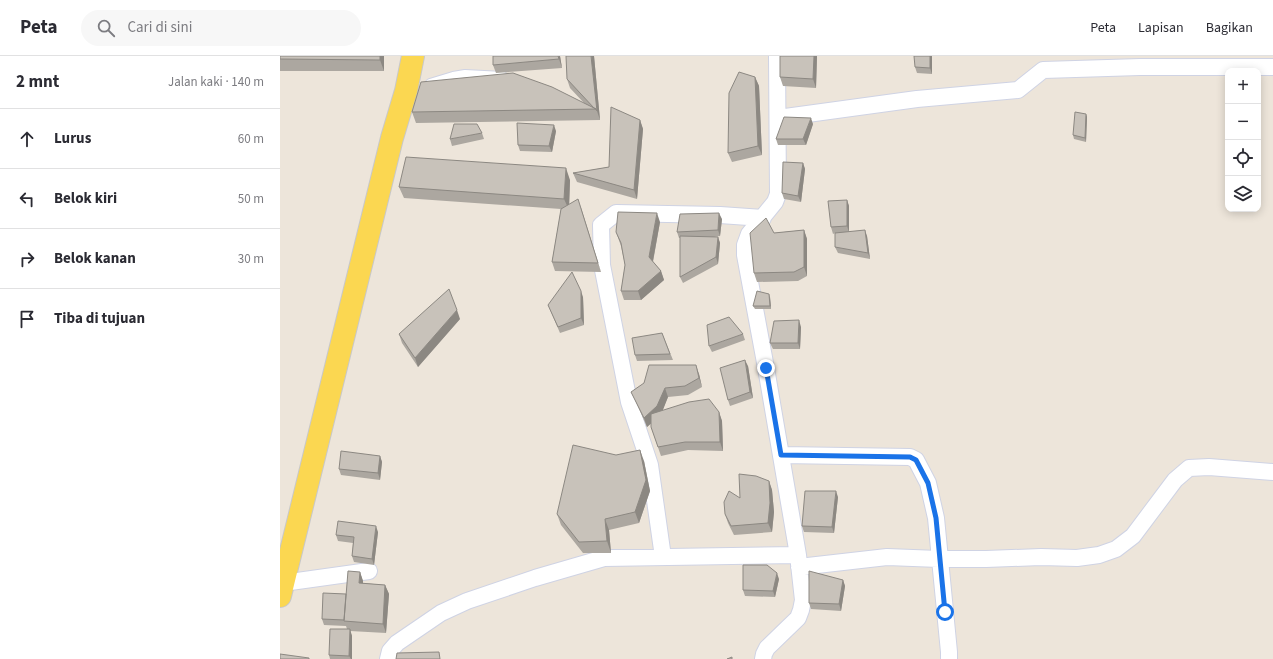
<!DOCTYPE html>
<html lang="id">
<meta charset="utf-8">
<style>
body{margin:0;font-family:"Source Sans 3",sans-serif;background:#f7f7f7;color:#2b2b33}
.controls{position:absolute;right:12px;top:12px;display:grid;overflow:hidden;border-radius:8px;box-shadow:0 2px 10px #0003}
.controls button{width:36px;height:36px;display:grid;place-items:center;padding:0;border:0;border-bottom:1px solid #e1e1e2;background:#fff;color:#2b2b33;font:20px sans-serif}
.stop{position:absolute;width:12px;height:12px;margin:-9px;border:3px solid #1a73e8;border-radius:50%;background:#fff}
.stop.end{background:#1a73e8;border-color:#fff;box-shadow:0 1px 4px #0008}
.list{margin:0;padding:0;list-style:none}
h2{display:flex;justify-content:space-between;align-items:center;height:52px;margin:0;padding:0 16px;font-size:17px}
h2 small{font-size:13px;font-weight:400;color:#7c7c81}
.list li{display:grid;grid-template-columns:26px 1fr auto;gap:12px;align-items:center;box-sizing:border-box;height:60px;padding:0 16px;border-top:1px solid #e1e1e2}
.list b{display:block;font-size:15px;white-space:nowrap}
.list em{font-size:13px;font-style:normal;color:#7c7c81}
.icon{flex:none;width:22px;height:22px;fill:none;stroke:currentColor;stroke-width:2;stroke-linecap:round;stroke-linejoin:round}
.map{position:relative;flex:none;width:993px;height:603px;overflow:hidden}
header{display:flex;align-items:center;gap:24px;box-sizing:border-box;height:56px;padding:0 20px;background:#fff;border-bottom:1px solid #e1e1e2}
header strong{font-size:19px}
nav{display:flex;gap:22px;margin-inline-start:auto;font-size:14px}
.search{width:280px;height:36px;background:#f7f7f7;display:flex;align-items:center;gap:10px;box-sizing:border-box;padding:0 14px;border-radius:22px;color:#7c7c81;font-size:15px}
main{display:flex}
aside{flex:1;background:#fff}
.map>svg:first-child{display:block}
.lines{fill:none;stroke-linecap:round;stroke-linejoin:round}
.lane-casing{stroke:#cfd3e4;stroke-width:10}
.street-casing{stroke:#cfd3e4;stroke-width:18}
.primary-casing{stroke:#c8c8c8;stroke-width:24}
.lane{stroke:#fff;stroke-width:8}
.street{stroke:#fff;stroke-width:16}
.primary{stroke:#fbd751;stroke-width:22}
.wall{fill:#aca7a0}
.shaded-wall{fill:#8c8882}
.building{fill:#c8c2ba;stroke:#8c8882}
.route{stroke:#1a73e8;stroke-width:5}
</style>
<header>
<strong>Peta</strong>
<div class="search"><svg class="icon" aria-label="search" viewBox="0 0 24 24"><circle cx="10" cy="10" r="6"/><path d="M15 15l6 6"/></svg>Cari di sini</div>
<nav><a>Peta</a><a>Lapisan</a><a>Bagikan</a></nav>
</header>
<main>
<aside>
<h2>2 mnt<small>Jalan kaki · 140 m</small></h2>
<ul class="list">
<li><svg class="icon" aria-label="ahead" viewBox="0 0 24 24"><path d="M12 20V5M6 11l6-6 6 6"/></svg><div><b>Lurus</b></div><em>60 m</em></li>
<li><svg class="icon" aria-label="left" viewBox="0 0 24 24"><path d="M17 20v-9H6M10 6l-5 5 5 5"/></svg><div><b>Belok kiri</b></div><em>50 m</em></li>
<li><svg class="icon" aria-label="right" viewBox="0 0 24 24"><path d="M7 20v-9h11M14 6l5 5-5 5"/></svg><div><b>Belok kanan</b></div><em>30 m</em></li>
<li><svg class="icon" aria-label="arrive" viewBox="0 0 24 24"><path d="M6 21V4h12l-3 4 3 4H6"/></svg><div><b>Tiba di tujuan</b></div></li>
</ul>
</aside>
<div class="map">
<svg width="993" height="603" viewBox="0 0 993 603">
<rect width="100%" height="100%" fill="#ede5da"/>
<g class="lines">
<defs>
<path id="lane" d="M150,27L173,20L185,18L223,20"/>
<path id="street" d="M498,62L637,43L738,34L763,14L860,11H993
M501,399L630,401L636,404L648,427L656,462L669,596V603
M383,501L370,409L349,346L322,209L321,169L336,157L440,159L483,162
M519,511L607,501L659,503H706L761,501L797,502L819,499L836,493L853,480L895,424L909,412L929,411L993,416
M3,527L89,515
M108,603L110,595L117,587L161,557L187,545L255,522L324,502L518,499
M483,603L484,598L487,592L518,562L521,554L523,544L518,499L486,312L465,199V189L469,178L495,146L498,138L497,0"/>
<path id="primary" d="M0,540L112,82L126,35L133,0"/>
</defs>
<use href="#lane" class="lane-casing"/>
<use href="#street" class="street-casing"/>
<use href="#primary" class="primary-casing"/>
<use href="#lane" class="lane"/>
<use href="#street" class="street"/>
<use href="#primary" class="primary"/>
</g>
<path class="wall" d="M0,0H104V15H0Z
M213,0H280L282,12L216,17L213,9Z
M314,0L320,64L136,67L132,56L304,47L290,32L287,23Z
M500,0H537L536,32L503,30L500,21Z
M652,0V18L637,17L635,11Z
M475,21L479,30L482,99L452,106L448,97Z
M806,58L807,61L806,86L794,83L793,79Z
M360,64L363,73L357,143L297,126L293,117L329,111Z
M533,68L526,89H498L496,83Z
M276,75L272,96L240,95L238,89Z
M202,77L204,83L172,90L170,83Z
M523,107L525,113L521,146L504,143L502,137Z
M290,124L289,149L301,152L321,216L275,215L272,206L281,153L124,142L119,131Z
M567,144L569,150V175L587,180L590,203L558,197L555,191V177L553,178L551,171Z
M442,163L440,180L434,181H438L440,187L438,208L403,227L400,221V182H399L397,176Z
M380,166L373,206L381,215L384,224L361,244H344L341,235L345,209L341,190L336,176Z
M524,174L527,183V220L518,225L477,226L474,217L494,177Z
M303,241L304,269L280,277L268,249Z
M490,241L491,253H475L473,250Z
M180,263L138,311L122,287L119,278Z
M521,271L520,293H493L490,287Z
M382,277L393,304L357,305L355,299Z
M463,278L465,284L432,296L429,290Z
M468,310L473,342L450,350L448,344Z
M419,318L422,331L408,339L388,341L382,355L439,356L442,365L443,395L408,394L381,400L371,371V367L367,371L355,344L351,336Z
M336,399L364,405L370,435L359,467L329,474L331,497H303L281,469L277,458Z
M100,400L102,406L100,424L61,419L59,413Z
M489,425L492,434L494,456L492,476L454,479L448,467L445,458L460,442Z
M558,441L554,477L524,476L522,470Z
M98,476L94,509L74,506L72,500L73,487L58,485L56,479Z
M80,516L83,525V527L105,529L109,538L106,577L70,575L72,580V603H50L49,599L67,573L66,570L44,569L42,563L66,538Z
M499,523L495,541L465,540L463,534Z
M563,524L565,530L561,555L531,553L529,547Z"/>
<path class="shaded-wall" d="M100,0H104V15L100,4Z
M278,0H280L282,12Z
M311,0H314L320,64L317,55Z
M534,0H537L536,32L533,23Z
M650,0H652V18L650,12Z
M475,21L479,30L482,99L478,90Z
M806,58L807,61L806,86L805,82Z
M531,62L533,68L526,89L523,83Z
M360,64L363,73L357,143L354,134Z
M274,69L276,75L272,96L269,90Z
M523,107L525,113L521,146L518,140Z
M286,112L290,124L289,154L284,143Z
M298,143L301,152L321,216L318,207Z
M567,144L569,150V176L567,170Z
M377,157L380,166L372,210L369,201Z
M439,157L442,163L440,180L438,174Z
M524,174L527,183V220L524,211Z
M585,174L587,180L590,203L588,197Z
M438,181L440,187L438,208L436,201Z
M381,215L384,224L361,244L358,235Z
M301,235L303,241L304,269L301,262Z
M489,238L490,241L491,253L490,250Z
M177,254L180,263L138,311L135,302Z
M519,264L521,271L520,293L518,287Z
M465,304L468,310L473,342L470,336Z
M416,309L419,318L422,331L419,322Z
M385,332L388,341L381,359L367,371L364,362Z
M439,356L442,365L443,395L440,386Z
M360,394L364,405L370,435L359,467L355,456Z
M100,400L102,406L100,424L98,417Z
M489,425L492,434L494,456L492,476L488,467Z
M556,435L558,441L554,477L552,471Z
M325,463L329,474L331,497L327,485Z
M96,470L98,476L94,509L92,503Z
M80,516L83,525V536L79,527Z
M497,517L499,523L495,541L493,535Z
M563,524L565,530L561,555L559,548Z
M105,529L109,538L106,577L103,568Z
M70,573L72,580V603H71L69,600Z"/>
<path class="building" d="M0,0H100V4L0,3Z
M213,0H278L279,3L213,9Z
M286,0H311L317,55L316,53L314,52L287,23Z
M500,0H534L533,23L500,21Z
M634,0H650V12L635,11Z
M459,16L475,21L478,90L448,97L449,37Z
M233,17L272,31L316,53L132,56L141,26Z
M331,51L360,64L354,134L293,117L329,111Z
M795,56L806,58L805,82L793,79Z
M504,61L531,62L523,83H496Z
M237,67L274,69L269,90L238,89Z
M174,68H197L202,77L170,83Z
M126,101L286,112L284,143L119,131Z
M503,106L523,107L518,140L502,137Z
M298,143L318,207L272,206L281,153Z
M567,144V170L551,171L548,145Z
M338,156L377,157L369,201L381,215L358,235H341L345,209L341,187L336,176Z
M439,157L438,174L397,176L400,158Z
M486,162L494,177L524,174V211L514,216L474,217L470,177Z
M585,174L588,197L555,191V177Z
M400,180L438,181L436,201L400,221Z
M292,216L301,235V262L278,271L268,249Z
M169,233L177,254L135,302L119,278Z
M477,235L489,238L490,250H473Z
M449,261L463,278L429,290L427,269Z
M519,264L518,287H490L494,265Z
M382,277L390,298L355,299L352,282Z
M465,304L470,336L448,344L440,312Z
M369,309H416L419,322L405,330L385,332L377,350L364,362L351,336L364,327Z
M429,343L439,356L440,386H405L378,391L371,371V358L409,346Z
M293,389L336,399L360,394L366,424L355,456L325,463L327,485L299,486L277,458Z
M61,395L100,400L98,417L59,413Z
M459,418L476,420L489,425L490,447L488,467L451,470L445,458L444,446L449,435L460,442Z
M525,435H556L552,471L522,470Z
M58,465L96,470L92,503L72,500L74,481L56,479Z
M463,509H487L497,517L493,535L463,534Z
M68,515L80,516L79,527L105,529L103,568L64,565Z
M529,515L563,524L559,548L529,547Z
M43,537L66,538L64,564L42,563Z
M50,573H70L69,600L49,599Z
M159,596L160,603H116L117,597Z
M0,598L29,602V603H0Z
M452,601V603H447Z"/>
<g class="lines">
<path class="route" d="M486,312L501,399L630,401L636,404L648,427L656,462L665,556"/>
</g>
</svg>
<div class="controls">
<button>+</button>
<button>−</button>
<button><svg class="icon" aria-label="locate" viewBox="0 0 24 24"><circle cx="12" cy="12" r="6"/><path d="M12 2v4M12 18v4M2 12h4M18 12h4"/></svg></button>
<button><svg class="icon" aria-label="layers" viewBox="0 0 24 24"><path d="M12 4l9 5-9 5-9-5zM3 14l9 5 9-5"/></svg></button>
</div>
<div class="stop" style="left:665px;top:556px"></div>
<div class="stop end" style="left:486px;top:312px"></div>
</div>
</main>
